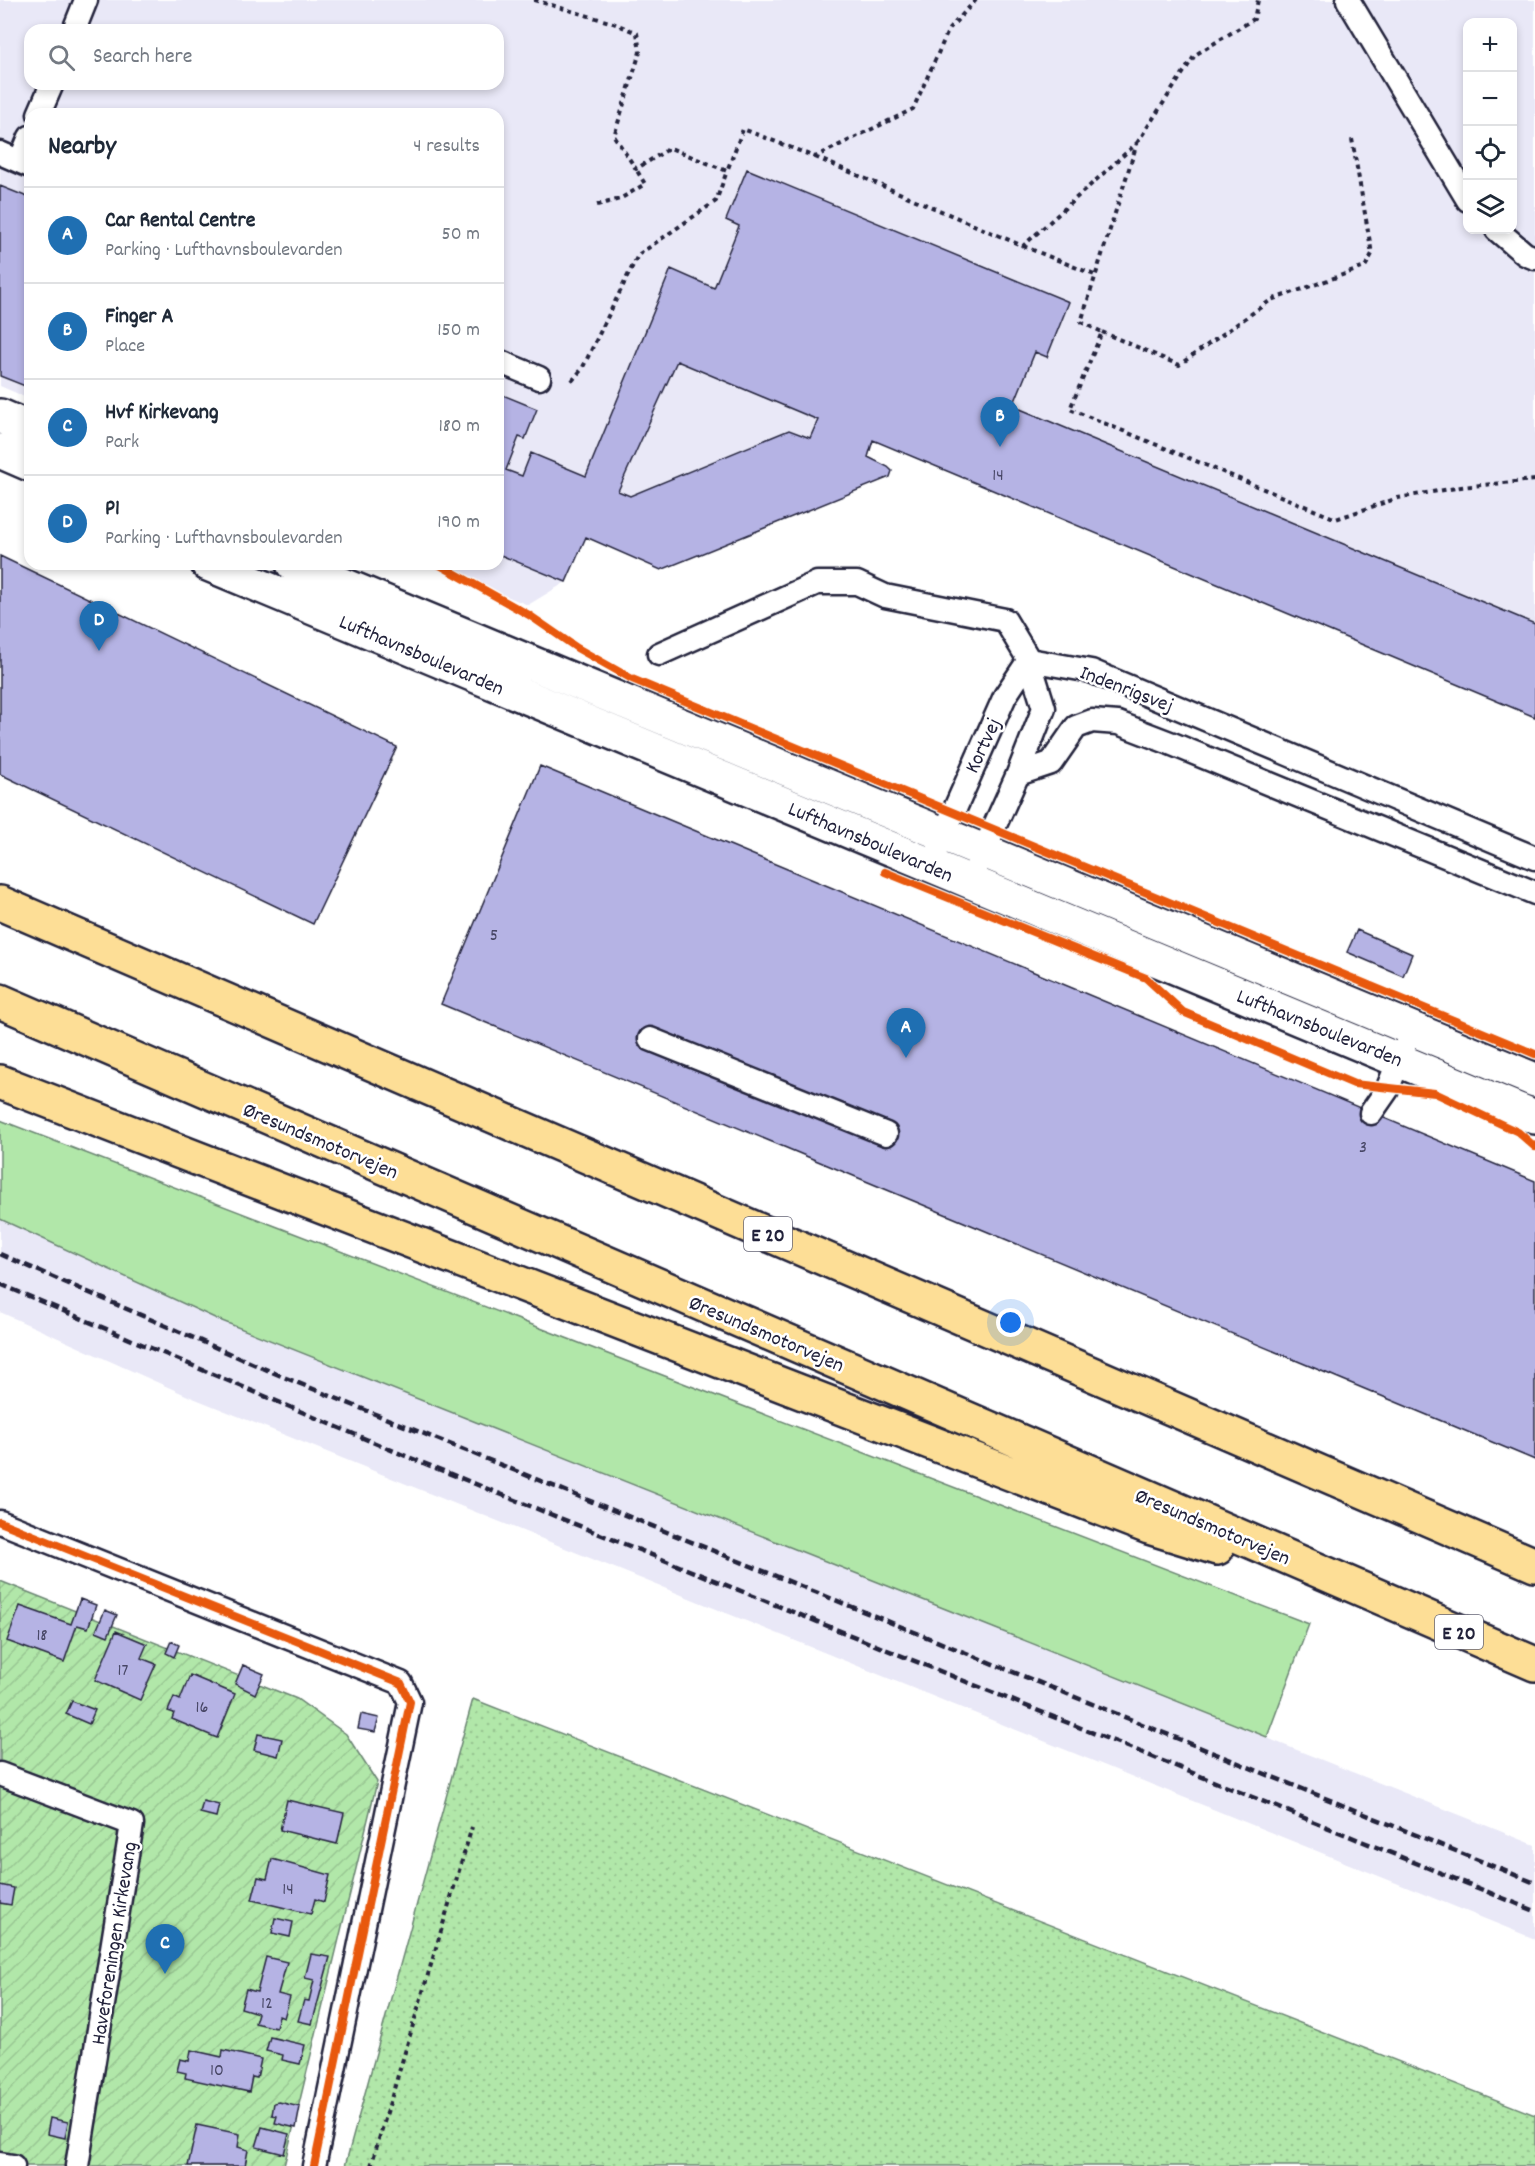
<!DOCTYPE html>
<meta charset="utf-8">
<style>
body{margin:0;font-family:Dekko,sans-serif;background:#f2f2f3;color:#1f2937}
.controls{position:absolute;right:18px;top:18px;display:grid;overflow:hidden;border-radius:12px;box-shadow:0 3px 9px #0003}
.controls button{width:54px;height:54px;display:grid;place-items:center;padding:0;border:0;border-bottom:2px solid #e0e1e3;background:#fff;color:#1f2937;font:30px sans-serif}
.you{position:absolute;left:1011px;top:1323px;width:21px;height:21px;margin:-15px;border:4px solid #fff;border-radius:50%;background:#1a73e8;box-shadow:0 0 0 9px #1a73e833}
.badge{display:grid;place-items:center;width:39px;height:39px;border-radius:50%;background:#1f6fb2;color:#fff;font-size:20px;font-weight:700}
.pin{position:absolute;translate:-50% -50px;filter:drop-shadow(0 2px 3px #0008)}
.pin::after{content:'';position:absolute;top:32px;width:21px;height:18px;background:inherit;clip-path:polygon(0 0,100% 0,50% 100%)}
.list{margin:0;padding:0;list-style:none}
h2{display:flex;justify-content:space-between;align-items:center;height:78px;margin:0;padding:0 24px;font-size:26px}
h2 small{font-size:20px;font-weight:400;color:#747a83}
.list li{display:grid;grid-template-columns:39px 1fr auto;gap:18px;align-items:center;box-sizing:border-box;height:96px;padding:0 24px;border-top:2px solid #e0e1e3}
.list b{display:block;font-size:22px;white-space:nowrap}
.list p{margin:0;font-size:20px;white-space:nowrap;color:#747a83}
.list em{font-size:20px;font-style:normal;color:#747a83}
.icon{flex:none;width:33px;height:33px;fill:none;stroke:currentColor;stroke-width:2;stroke-linecap:round;stroke-linejoin:round}
.map{position:relative;flex:none;width:1535px;height:2166px;overflow:hidden}
.search{position:absolute;background:#fff;box-shadow:0 3px 9px #0003;left:24px;top:24px;width:480px;height:66px;display:flex;align-items:center;gap:15px;box-sizing:border-box;padding:0 21px;border-radius:18px;color:#747a83;font-size:22px}
.panel{position:absolute;background:#fff;box-shadow:0 3px 9px #0003;left:24px;top:108px;width:480px;height:462px;border-radius:18px}
.map>svg:first-child{display:block}
.built{fill:#e9e8f7;fill-rule:evenodd}
.grass{fill:#b1e7a9;stroke:#6a8472;stroke-width:1.5}
.park{fill:url(#park-dots);stroke:#6a8472;stroke-width:1.5}
.garden{fill:url(#garden-furrows);stroke:#6a8472;stroke-width:1.5}
.building{fill:#b5b3e4;stroke:#22223b;stroke-width:1.5;fill-rule:evenodd}
.lines{fill:none;stroke-linecap:round;stroke-linejoin:round}
.service-casing{stroke:#22223b;stroke-width:27}
.tertiary-casing{stroke:#22223b;stroke-width:38}
.motorway-casing{stroke:#22223b;stroke-width:38}
.path{stroke:#22223b;stroke-width:4;stroke-dasharray:4.5 4.5;stroke-linecap:butt}
.service{stroke:#fff;stroke-width:22}
.tertiary{stroke:#fff;stroke-width:33}
.motorway{stroke:#fdde96;stroke-width:33}
.rail{stroke:#22223b;stroke-width:4.5;stroke-dasharray:9 4.5;stroke-linecap:butt}
.cycleway-casing{stroke:#fff;stroke-width:11}
.cycleway{stroke:#e8590c;stroke-width:8}
.labels{text-anchor:middle;stroke-width:5;stroke-linejoin:round;paint-order:stroke}
.number-label{font-size:18px;fill:#474665}
.shield{fill:#fff;stroke:#646476;stroke-width:1.5}
.shield-label{font-size:20px;font-weight:bold;fill:#22223b}
.street-label{font-size:21px;fill:#22223b;stroke:#fff}
</style>
<div class="map">
<svg width="1535" height="2166" viewBox="0 0 1535 2166">
<defs>
<pattern id="park-dots" width="8" height="8" patternUnits="userSpaceOnUse" patternTransform="scale(1.5)"><rect width="8" height="8" fill="#b1e7a9"/><path d="M2 2h.1M6 6h.1" fill="none" stroke="#98c692" stroke-width="1.8" stroke-linecap="round"/></pattern>
<pattern id="garden-furrows" width="10" height="10" patternUnits="userSpaceOnUse" patternTransform="scale(1.5)"><rect width="10" height="10" fill="#b1e7a9"/><path d="M-1 1l2-2M0 10L10 0M9 11l2-2" fill="none" stroke="#98c692"/></pattern>
</defs>
<rect width="100%" height="100%" fill="#fff"/>
<filter id="ink" filterUnits="userSpaceOnUse"><feTurbulence type="fractalNoise" baseFrequency=".0167" numOctaves="2"/><feDisplacementMap in="SourceGraphic" scale="12" xChannelSelector="R" yChannelSelector="G"/><feConvolveMatrix kernelMatrix="1 2 1 2 8 2 1 2 1" color-interpolation-filters="sRGB"/></filter>
<g filter="url(#ink)">
<path class="built" d="M0,0H1535V717L874,440L868,457L888,467L892,471L890,477L661,570L586,537L566,582L528,605L429,564H498V114H30V399L0,386ZM1468,22H1512V230H1468ZM30,30H498V84H30Z
M0,1219L217,1319L1535,1845V1939L188,1396L0,1312Z"/>
<path class="grass" d="M0,1120L1309,1624L1267,1737L217,1319L0,1219Z"/>
<path class="park" d="M473,1699L1535,2115V2166H345Z"/>
<path class="garden" d="M0,1581L297,1699L346,1734L377,1782L284,2166H0Z"/>
<path class="building" d="M747,169L1069,302L1047,357L1035,352L1013,406L1535,624V717L873,440L868,457L888,467L892,471L890,477L661,570L586,537L566,582L498,554V393L537,409L525,439L519,437L506,470L522,476L531,453L586,476L671,269L714,288L739,226L726,220ZM677,361L818,420L810,438L789,430L630,496L618,491Z
M0,186L30,198V388L0,376Z
M0,556L397,747L313,924L0,774Z
M540,766L1535,1181V1460L441,1004Z
M1357,930L1412,954L1403,976L1347,952Z
M80,1599L96,1605L88,1628L77,1625L64,1662L7,1641L20,1606L71,1624Z
M105,1610L117,1615L108,1636L96,1631Z
M116,1631L147,1644L141,1658L156,1664L140,1700L95,1680Z
M171,1641L179,1645L174,1657L166,1653Z
M243,1665L264,1674L255,1694L235,1684Z
M190,1675L235,1694L217,1738L172,1719L174,1713L168,1711L174,1697L180,1700Z
M72,1701L95,1710L89,1724L66,1714Z
M361,1714L379,1718L375,1732L358,1729Z
M258,1734L282,1739L278,1756L254,1750Z
M287,1800L344,1813L337,1844L280,1830Z
M203,1801L219,1805L216,1817L200,1813Z
M272,1859L330,1875L324,1902L315,1899L311,1914L252,1900L258,1877L267,1879Z
M0,1885L14,1888L11,1905L0,1903Z
M275,1918L293,1922L290,1937L272,1933Z
M311,1954L330,1957L312,2024L298,2021L304,2000L309,2001L314,1980L305,1978Z
M266,1957L287,1962L278,1994L290,1997L284,2018L279,2016L276,2028L255,2023L258,2013L241,2008L246,1989L257,1992Z
M270,2037L305,2045L300,2064L282,2060L283,2055L266,2051Z
M191,2050L222,2057L223,2050L261,2059L257,2078L252,2077L249,2092L185,2078L186,2073L177,2071L180,2059L189,2061Z
M279,2102L300,2107L296,2128L275,2123L277,2116L272,2115L274,2103Z
M50,2118L68,2122L65,2138L47,2134Z
M197,2125L240,2134L238,2147L248,2150L245,2166H188Z
M262,2127L289,2134L284,2154L256,2147Z"/>
<g class="lines">
<defs>
<path id="service" d="M1348,0L1468,200
M74,30L86,0
M39,114L52,84
M0,153L30,166
M20,161L30,137
M1497,230L1525,254L1535,258
M498,361L539,378
M659,654L817,583H857L885,596L1005,620L1029,660L1044,708L1018,774
M1029,660L1091,671L1535,858
M938,847L1005,696L1029,660
M978,863L1018,774L1051,763L1076,727L1092,721L1118,723L1170,743L1535,893
M650,1039L886,1134
M1371,1113L1387,1090L1404,1048
M0,1522L401,1683L410,1702L314,2166
M0,1774L132,1824L77,2166
M0,2164L13,2166"/>
<path id="tertiary" d="M0,416L30,429
M0,451L30,464
M208,564L1535,1117
M293,564L1535,1080"/>
<path id="motorway" d="M0,903L1535,1565
M0,1001L1535,1664
M0,1082L1149,1527L1217,1548"/>
</defs>
<use href="#service" class="service-casing"/>
<use href="#tertiary" class="tertiary-casing"/>
<use href="#motorway" class="motorway-casing"/>
<path class="path" d="M534,0L613,23L637,33L640,52L614,136L636,169L670,148L727,171L743,129L815,157L913,109L949,29L976,0
M1137,143L1195,55L1254,19L1258,0
M815,157L1023,246L1137,143L1081,322L1102,332L1070,409L1336,519L1398,498L1461,487L1535,480
M597,205L620,199L645,184L636,169
M1023,246L1097,276
M1102,332L1179,365L1271,300L1365,267L1372,254L1352,139
M572,381L582,369L638,255L716,201L727,171
M371,2166L472,1827"/>
<use href="#service" class="service"/>
<use href="#tertiary" class="tertiary"/>
<use href="#motorway" class="motorway"/>
<path class="rail" d="M0,1254L286,1378L1535,1883
M0,1284L401,1454L1535,1911"/>
<defs>
<path id="cycleway" d="M438,564L529,615L577,648L632,679L1535,1054
M885,872L1146,978L1183,1012L1354,1084L1435,1093L1518,1132L1535,1147
M0,1522L401,1683L410,1702L314,2166"/>
</defs>
<use href="#cycleway" class="cycleway-casing"/>
<use href="#cycleway" class="cycleway"/>
</g>
</g>
<g class="labels">
<g class="number-label">
<text x="998" y="480">14</text>
<text x="494" y="940">5</text>
<text x="1363" y="1152">3</text>
<text x="42" y="1640">18</text>
<text x="123" y="1675">17</text>
<text x="202" y="1712">16</text>
<text x="288" y="1894">14</text>
<text x="267" y="2008">12</text>
<text x="217" y="2075">10</text>
</g>
<g class="shield">
<rect x="744" y="1217" width="48" height="34" rx="4.5"/>
<rect x="1435" y="1615" width="48" height="34" rx="4.5"/>
</g>
<g class="shield-label">
<text x="768" y="1241">E 20</text>
<text x="1459" y="1639">E 20</text>
</g>
<g class="street-label">
<text transform="translate(422 654) rotate(23)" y="7">Lufthavnsboulevarden</text>
<text transform="translate(1127 688) rotate(21)" y="7">Indenrigsvej</text>
<text transform="translate(982 745) rotate(-65)" y="7">Kortvej</text>
<text transform="translate(871 841) rotate(23)" y="7">Lufthavnsboulevarden</text>
<text transform="translate(1320 1027) rotate(22)" y="7">Lufthavnsboulevarden</text>
<text transform="translate(321 1140) rotate(23)" y="7">Øresundsmotorvejen</text>
<text transform="translate(767 1333) rotate(23)" y="7">Øresundsmotorvejen</text>
<text transform="translate(1213 1526) rotate(23)" y="7">Øresundsmotorvejen</text>
<text transform="translate(113 1943) rotate(-81)" y="7">Haveforeningen Kirkevang</text>
</g>
</g>
</svg>
<div class="controls">
<button>+</button>
<button>−</button>
<button><svg class="icon" aria-label="locate" viewBox="0 0 24 24"><circle cx="12" cy="12" r="6"/><path d="M12 2v4M12 18v4M2 12h4M18 12h4"/></svg></button>
<button><svg class="icon" aria-label="layers" viewBox="0 0 24 24"><path d="M12 4l9 5-9 5-9-5zM3 14l9 5 9-5"/></svg></button>
</div>
<div class="you"></div>
<div class="pin badge" style="left:906px;top:1058px">A</div>
<div class="pin badge" style="left:1000px;top:447px">B</div>
<div class="pin badge" style="left:165px;top:1974px">C</div>
<div class="pin badge" style="left:99px;top:651px">D</div>
<div class="search"><svg class="icon" aria-label="search" viewBox="0 0 24 24"><circle cx="10" cy="10" r="6"/><path d="M15 15l6 6"/></svg>Search here</div>
<section class="panel">
<h2>Nearby<small>4 results</small></h2>
<ul class="list">
<li><span class="badge">A</span><div><b>Car Rental Centre</b><p>Parking · Lufthavnsboulevarden</p></div><em>50 m</em></li>
<li><span class="badge">B</span><div><b>Finger A</b><p>Place</p></div><em>150 m</em></li>
<li><span class="badge">C</span><div><b>Hvf Kirkevang</b><p>Park</p></div><em>180 m</em></li>
<li><span class="badge">D</span><div><b>P1</b><p>Parking · Lufthavnsboulevarden</p></div><em>190 m</em></li>
</ul>
</section>
</div>
